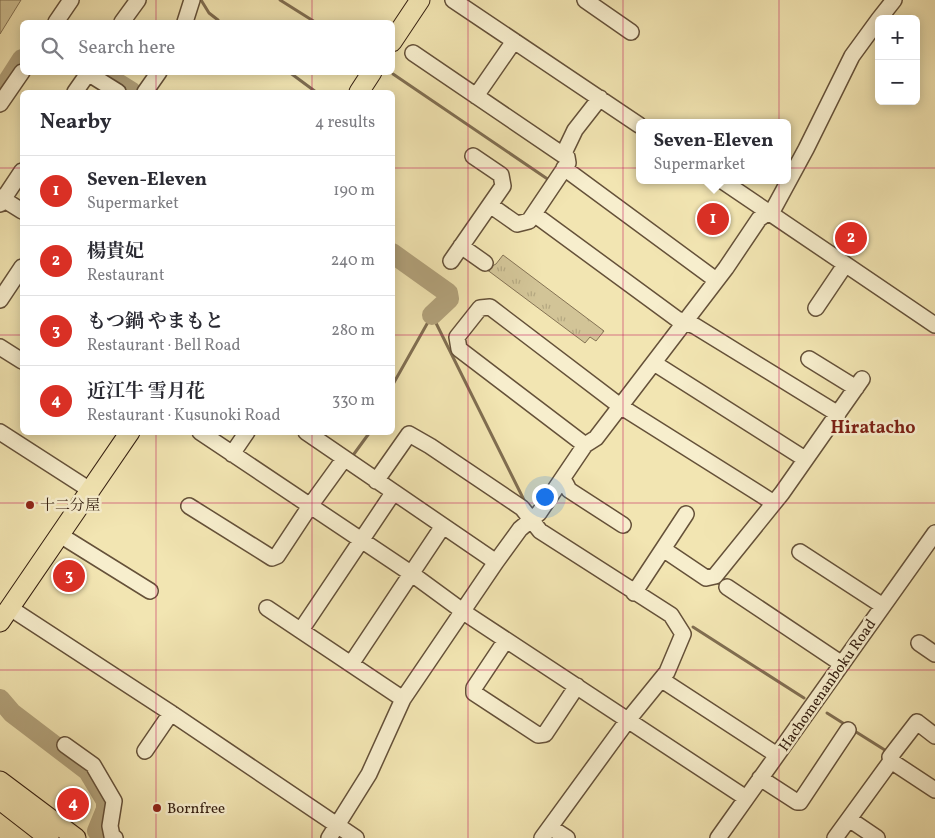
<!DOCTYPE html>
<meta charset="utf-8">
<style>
body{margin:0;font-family:Vollkorn,"Noto Serif JP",serif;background:#f2f2f3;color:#2b2b33}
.controls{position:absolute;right:15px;top:15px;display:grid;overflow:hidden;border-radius:8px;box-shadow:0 2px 12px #0003}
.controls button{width:45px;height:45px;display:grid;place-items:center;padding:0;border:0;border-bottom:1px solid #e1e1e2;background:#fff;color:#2b2b33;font:25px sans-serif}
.you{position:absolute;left:544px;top:496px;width:18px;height:18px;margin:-12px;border:4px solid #fff;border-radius:50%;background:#1a73e8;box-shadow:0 0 0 8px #1a73e833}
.badge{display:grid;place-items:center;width:32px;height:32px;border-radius:50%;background:#d93025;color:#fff;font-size:16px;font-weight:700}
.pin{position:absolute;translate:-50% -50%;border:2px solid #fff;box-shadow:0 1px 5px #0006}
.popup{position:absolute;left:636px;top:119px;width:155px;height:65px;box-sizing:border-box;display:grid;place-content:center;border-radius:8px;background:#fff;filter:drop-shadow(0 1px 4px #0005);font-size:16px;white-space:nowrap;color:#7c7c81}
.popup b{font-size:19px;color:#2b2b33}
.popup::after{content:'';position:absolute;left:50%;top:100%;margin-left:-10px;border:10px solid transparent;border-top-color:#fff}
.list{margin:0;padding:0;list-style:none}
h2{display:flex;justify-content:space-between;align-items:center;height:65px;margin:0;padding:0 20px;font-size:21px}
h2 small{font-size:16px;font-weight:400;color:#7c7c81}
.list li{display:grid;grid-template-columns:32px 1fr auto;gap:15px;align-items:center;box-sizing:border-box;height:70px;padding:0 20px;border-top:1px solid #e1e1e2}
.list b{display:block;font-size:19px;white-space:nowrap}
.list p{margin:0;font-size:16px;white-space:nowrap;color:#7c7c81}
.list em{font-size:16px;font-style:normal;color:#7c7c81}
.icon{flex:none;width:28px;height:28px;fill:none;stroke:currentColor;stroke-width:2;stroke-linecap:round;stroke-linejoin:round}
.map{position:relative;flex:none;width:935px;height:838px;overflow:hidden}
.search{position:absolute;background:#fff;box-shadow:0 2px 12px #0003;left:20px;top:20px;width:375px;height:55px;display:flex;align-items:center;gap:12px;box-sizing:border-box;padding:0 18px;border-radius:8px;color:#7c7c81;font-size:19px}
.panel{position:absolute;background:#fff;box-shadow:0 2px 12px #0003;left:20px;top:90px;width:375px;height:345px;border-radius:8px}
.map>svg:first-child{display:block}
.park{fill:url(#park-tufts);stroke:#847254}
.pitch{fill:#d2c497;stroke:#847254}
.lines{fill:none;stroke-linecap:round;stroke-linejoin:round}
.stream{stroke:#806e51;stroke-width:3}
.river{stroke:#b2a27b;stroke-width:20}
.minor-casing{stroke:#655139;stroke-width:18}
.major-casing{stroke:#362011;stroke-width:21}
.minor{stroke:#f7eecd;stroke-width:15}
.major{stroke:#f2e5b2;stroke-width:19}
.grid{fill:none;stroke:#c2185b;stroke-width:1;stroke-opacity:0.55}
.poi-dot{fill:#8f2418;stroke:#f7eecd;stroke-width:2}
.labels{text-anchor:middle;stroke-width:5;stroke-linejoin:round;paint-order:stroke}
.poi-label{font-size:15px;fill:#362011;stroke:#f7eecd;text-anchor:start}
.street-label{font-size:15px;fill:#362011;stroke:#f7eecd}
.quarter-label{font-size:18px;font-weight:bold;fill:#7a1f14;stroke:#f7eecd}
</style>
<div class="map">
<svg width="935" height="838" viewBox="0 0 935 838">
<defs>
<pattern id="park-tufts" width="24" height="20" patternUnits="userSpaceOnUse" patternTransform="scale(1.25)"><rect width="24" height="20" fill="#d2c497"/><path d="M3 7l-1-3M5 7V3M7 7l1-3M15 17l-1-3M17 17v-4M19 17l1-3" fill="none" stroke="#b5a881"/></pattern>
</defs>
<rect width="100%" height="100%" fill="#f2e5b2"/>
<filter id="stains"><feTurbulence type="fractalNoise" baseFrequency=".004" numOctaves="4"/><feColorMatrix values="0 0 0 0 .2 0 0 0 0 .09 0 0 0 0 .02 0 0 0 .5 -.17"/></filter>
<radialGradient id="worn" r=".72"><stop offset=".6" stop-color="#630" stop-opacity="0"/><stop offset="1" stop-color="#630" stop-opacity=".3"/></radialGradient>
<path class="park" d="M503,255L604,331L596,341L590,337L585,343L486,269L496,264Z"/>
<path class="pitch" d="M0,0H21L0,34Z"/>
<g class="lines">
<path class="stream" d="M201,0L209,13L218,20
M280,0L315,22
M289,72L316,92
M393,74L549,180
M392,386L432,315L524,500
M351,458L370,432
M693,627L804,698
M827,713L846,725
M853,730L888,752"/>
<path class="river" d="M100,72L132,92
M4,87L22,59
M392,253L448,293L449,299L432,315
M0,699L12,713L88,771L106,801V809L97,831L103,838"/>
<defs>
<path id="minor" d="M453,0L639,125
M585,0L631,32
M879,19L894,0
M56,22L71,0
M122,22L138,0
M185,22L192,0
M413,53L563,155
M86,72L118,92
M75,92L89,72
M145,92L159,72
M476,96L514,41
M0,104L22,72
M564,168L716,280
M721,180L935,325
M0,197L22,211
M0,204L22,171
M490,205L517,224L529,221L568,163L567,157L563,155L575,130L600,98
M534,214L677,319L695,326L838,414
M461,246L485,263
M451,261L503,186L501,175L473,156
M0,300L22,267
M816,308L845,265
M0,347L22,361
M809,359L856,388
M654,363L805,459
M0,432L90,490
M200,432L412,574L468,615L746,798
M306,432L496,562
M585,445L459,349L457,337L480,308L490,307L620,406L774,503
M232,454L247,432
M376,481L409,434L430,446L522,508L540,531L671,615L683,634L667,672L628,720L542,838
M561,481L566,484L569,490L623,525
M189,506L272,558L277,556L310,506L344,459
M60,535L150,591
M663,549L706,578L715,576L782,493L862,379
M800,552L883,606
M727,587L842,664
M634,593L686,514
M10,608L171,713L356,838
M267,608L403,699
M301,630L393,493
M506,640L474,688V693L538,735L545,734L577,686
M919,643L935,654
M351,664L443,526
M662,680L777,755
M65,745L93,765L114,801L110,826L112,836L115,838
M145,751L171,713
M891,761L935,790
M760,778L797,802H800L848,730
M849,819L877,838
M550,827L567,838
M329,838L369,774L403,699L496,562L520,529L539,513L585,445L596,438L726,268L759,219L774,208L806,149L852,56L879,19
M718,838L935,533
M835,838L891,761L890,757L917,722L935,736"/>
<path id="major" d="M392,42L420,0
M359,92L372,72
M0,622L130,432
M0,781L76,838
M0,800L49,838"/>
</defs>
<use href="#minor" class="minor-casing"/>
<use href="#major" class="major-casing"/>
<use href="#minor" class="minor"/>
<use href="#major" class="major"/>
</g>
<path class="grid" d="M156,0V22M312,0V22M468,0V838M623,0V838M779,0V838M156,72V92M312,72V92M0,168H22M392,168H935M0,335H22M392,335H935M156,432V838M312,432V838M0,503H935M0,670H935"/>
<g class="poi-dot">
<circle cx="30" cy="505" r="5"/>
<circle cx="157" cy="808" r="5"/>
</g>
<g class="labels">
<g class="poi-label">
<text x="40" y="510">十二分屋</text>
<text x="167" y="813">Bornfree</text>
</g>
<g class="street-label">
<text transform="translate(827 685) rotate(-55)" y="5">Hachomenanboku Road</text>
</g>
<g class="quarter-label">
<text x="873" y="433">Hiratacho</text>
</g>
</g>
<rect width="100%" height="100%" filter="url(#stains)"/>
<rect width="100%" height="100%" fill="url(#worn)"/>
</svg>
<div class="controls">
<button>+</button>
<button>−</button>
</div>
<div class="you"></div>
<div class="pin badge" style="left:713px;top:219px">1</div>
<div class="popup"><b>Seven-Eleven</b>Supermarket</div>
<div class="pin badge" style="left:851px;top:238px">2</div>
<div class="pin badge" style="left:69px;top:576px">3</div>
<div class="pin badge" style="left:73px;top:804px">4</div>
<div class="search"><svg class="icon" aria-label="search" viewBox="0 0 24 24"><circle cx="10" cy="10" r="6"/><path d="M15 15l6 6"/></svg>Search here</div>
<section class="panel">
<h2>Nearby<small>4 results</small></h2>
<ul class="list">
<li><span class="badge">1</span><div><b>Seven-Eleven</b><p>Supermarket</p></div><em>190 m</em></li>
<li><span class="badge">2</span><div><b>楊貴妃</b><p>Restaurant</p></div><em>240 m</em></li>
<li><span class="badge">3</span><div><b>もつ鍋 やまもと</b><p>Restaurant · Bell Road</p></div><em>280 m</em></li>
<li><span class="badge">4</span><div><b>近江牛 雪月花</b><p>Restaurant · Kusunoki Road</p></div><em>330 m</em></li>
</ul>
</section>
</div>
